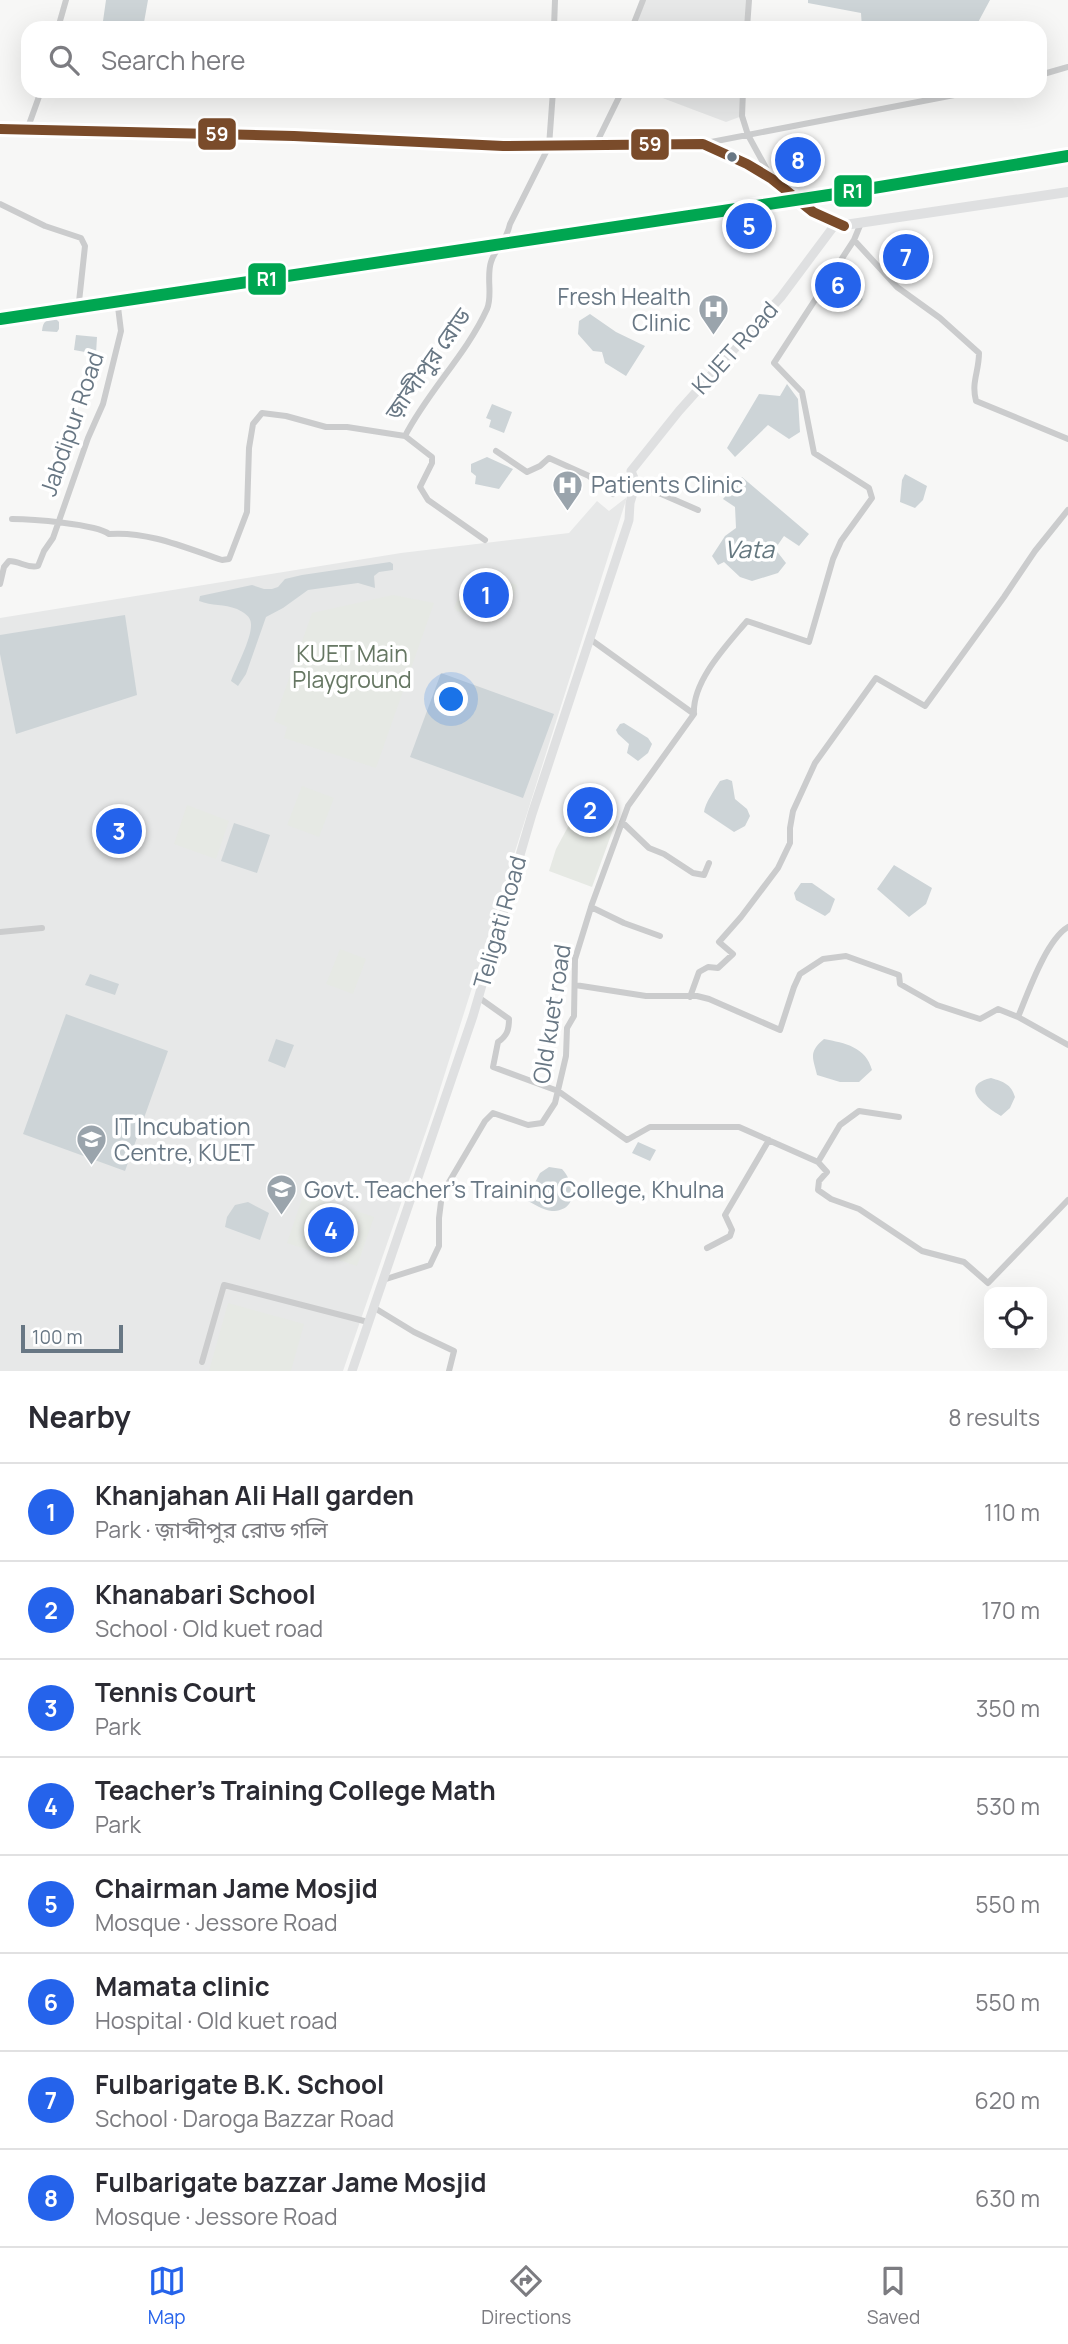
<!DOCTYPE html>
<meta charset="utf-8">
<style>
body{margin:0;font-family:Manrope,"Noto Sans Bengali",sans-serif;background:#f7f7f7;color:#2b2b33}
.controls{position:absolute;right:21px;bottom:21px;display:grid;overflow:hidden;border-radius:14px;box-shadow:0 7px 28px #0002}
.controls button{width:63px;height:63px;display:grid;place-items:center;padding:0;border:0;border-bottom:2px solid #e1e1e2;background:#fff;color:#2b2b33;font:35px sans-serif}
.scale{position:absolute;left:21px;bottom:18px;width:102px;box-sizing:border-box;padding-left:7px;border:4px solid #687784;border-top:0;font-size:19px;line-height:24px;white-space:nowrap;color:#687784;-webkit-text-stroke:5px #fff;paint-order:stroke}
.you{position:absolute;left:452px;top:700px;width:24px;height:24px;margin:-18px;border:5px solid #fff;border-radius:50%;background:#1a73e8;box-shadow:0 0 0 10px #1a73e833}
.badge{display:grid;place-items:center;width:46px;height:46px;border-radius:50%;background:#2563eb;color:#fff;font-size:23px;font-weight:700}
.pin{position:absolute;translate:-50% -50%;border:4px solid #fff;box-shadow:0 2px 7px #0006}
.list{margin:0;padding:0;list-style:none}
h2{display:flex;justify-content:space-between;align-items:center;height:91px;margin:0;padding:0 28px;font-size:30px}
h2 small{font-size:23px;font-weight:400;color:#7c7c81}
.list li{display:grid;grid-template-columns:46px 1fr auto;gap:21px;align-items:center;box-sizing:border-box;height:98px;padding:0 28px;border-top:2px solid #e1e1e2}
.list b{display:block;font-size:26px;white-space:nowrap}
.list p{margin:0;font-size:23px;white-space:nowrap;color:#7c7c81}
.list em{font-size:23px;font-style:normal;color:#7c7c81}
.icon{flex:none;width:38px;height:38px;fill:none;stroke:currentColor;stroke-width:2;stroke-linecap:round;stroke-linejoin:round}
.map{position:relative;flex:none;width:1068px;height:1371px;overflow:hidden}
.search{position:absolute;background:#fff;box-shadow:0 7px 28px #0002;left:21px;right:21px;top:21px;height:77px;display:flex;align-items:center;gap:18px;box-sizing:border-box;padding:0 24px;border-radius:21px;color:#7c7c81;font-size:26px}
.sheet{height:875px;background:#fff}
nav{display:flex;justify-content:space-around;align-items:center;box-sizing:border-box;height:98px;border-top:2px solid #e1e1e2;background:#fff;font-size:19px;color:#7c7c81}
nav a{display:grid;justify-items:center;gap:4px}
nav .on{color:#2563eb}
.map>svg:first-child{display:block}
.built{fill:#e7e8e8}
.green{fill:#e6e9e4}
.water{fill:#cdd4d7}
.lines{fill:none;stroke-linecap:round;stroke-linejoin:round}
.street{stroke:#cbcccd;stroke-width:6}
.secondary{stroke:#dfe0e1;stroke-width:9}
.highway{stroke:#dfe0e1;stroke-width:10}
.bus-1-casing{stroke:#fff;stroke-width:16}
.bus-1{stroke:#7a4b2a;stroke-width:10}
.rail-1-casing{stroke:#fff;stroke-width:18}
.rail-1{stroke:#00a651;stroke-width:12}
.bus-dot{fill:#687784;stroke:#fff;stroke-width:2.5}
.labels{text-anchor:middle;stroke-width:7;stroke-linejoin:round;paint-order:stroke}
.poi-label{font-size:23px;fill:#687784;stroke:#fff;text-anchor:start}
.street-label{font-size:23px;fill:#687784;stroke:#fff}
.park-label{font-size:23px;fill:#667763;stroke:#fff}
.water-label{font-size:24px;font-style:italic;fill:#64777f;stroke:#fff}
.line-badge{stroke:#fff;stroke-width:2.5}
.badge-label{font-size:19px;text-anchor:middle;font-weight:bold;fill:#fff}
</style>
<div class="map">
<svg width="1068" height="1371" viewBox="0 0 1068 1371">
<rect width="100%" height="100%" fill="#f7f7f6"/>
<path class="built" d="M643,0H750L748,28H632Z
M644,91H743L742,116L726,122Z
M627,497L434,1108L343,1371H0V618L401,553L569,533L597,501L609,511Z"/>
<path class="green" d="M479,570L517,585L510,604L490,597L481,619L457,611L454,608L463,587Z
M393,595L434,603L376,768L284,738L287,727L274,721L312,613Z
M302,786L334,798L319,837L287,825Z
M187,805L229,821L216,859L174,844Z
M576,812L600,822L602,819L615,824L592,887L549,871L556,849Z
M109,821L133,829L129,839L106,832Z
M340,949L366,959L353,994L326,984Z
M304,1193L374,1217L357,1266L287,1243Z
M228,1303L304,1324L291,1371H209Z"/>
<path class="water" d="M106,0H148L143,28H102Z
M808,0H990L975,28H862L861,13L808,3Z
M845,294L857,295L863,299L859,305L853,308L846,305Z
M590,314L616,332L645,346L626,376L605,363L602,352L593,351L578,334L579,321Z
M55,318L59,322V329L57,332L42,331C43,321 46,320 55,318Z
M76,335L97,337L96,354L74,350Z
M787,384L798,399L800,432L789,439L768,425L735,457L727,448L759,394L780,396Z
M492,404L512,412L504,433L489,427L491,420L486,418Z
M487,457L513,469L499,489L475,484L476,476L471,472V464Z
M905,474L927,486L923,500L915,508L900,502L902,480Z
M742,477L809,534L799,546L784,536L775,549L786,563L778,573L752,581L740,577L724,562L718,565L712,556L725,536L736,528L735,507L723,499Z
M390,562L393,564V570L379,572L374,576L375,588L358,583L308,590L283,608L266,617L246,674L238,686L231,681C236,668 252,638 251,624C251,616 243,612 237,609C224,604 212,606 199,601L200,596L252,585L264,589H272L278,587L285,579L302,575Z
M125,615L137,695L16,734L0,654V635Z
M441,673L554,714L523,798L410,757Z
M624,723L648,738L652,744L648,753L638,761L627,753L629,744L618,734L616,730L620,724Z
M727,779L732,781L735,799L747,809L750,816L745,826L734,832L704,812C705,803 715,789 720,781Z
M234,823L270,835L257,873L221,861Z
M894,865L932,888L926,904L909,917L877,889Z
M801,883H812L835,899L830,912L825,916L796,900L794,893Z
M90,974L119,984L115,995L85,985Z
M66,1014L168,1051L125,1171L23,1134Z
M276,1039L294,1045L285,1068L268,1061Z
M824,1039C845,1043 866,1047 872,1070L859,1082H840L817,1075C813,1058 808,1052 824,1039Z
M991,1078C1004,1082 1011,1084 1015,1097L1010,1108L1001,1116C986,1107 957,1086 991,1078Z
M638,1142L656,1150L650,1161L632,1153Z
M549,1167L562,1169C575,1183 579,1211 552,1211C543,1210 534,1204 526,1200L540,1173Z
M248,1202L269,1213L260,1240L225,1227L227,1217L235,1205Z"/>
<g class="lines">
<path class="street" d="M58,28L66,0
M554,28L555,0
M632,28L643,0
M747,28L749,0
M1040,75L1068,67
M743,91L742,116L748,135L771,177
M27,130L41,91
M706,143L975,91
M595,146L622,91
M0,204L45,226L81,238L85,246L78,311L118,307L121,331L103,404L88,438L53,538L44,551L38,566C28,569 20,561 9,561L4,567L0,584
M854,240L897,287L940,318L979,353C979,372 971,382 976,401L1068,439
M405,436L432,457V463L420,487L428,500L485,540
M496,451L527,472L540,466L549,458L589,476L613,494
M636,483L698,510
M12,519C31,519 96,524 109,534C148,531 186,548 222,560L229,559L247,512L249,448L253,424L262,413L286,416L326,427H347L405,436C428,391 466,355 487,309C493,296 486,277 491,262C496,246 506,243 510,224L549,146L553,91
M590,639L694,714
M622,822L649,848L664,854L693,873L704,875L709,863
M591,907L624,923L660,936
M0,932L42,928
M575,985L646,996H697L709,999L780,1030L794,987L800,974L823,959L846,956L899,975L900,984L937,1005L980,1019L998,1009L1018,1017C1028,993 1046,940 1068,927
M478,997L509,1019C509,1030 507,1036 498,1042L493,1067L558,1091L627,1140L650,1127H739L818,1162L840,1125L859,1111L899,1117
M690,997L699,972L708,967L718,968L733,954L719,942L741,917L778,868L790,843V828L793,811L815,763L876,678L925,706L1004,597L1035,551L1068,510
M1018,1017L1068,1045
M818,1162L827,1172L819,1181L818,1190L831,1199L859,1209L922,1251L964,1262L988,1283L1068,1200
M707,1248L730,1236L732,1230L725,1215L769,1140
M383,1280L430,1265L439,1246V1218L442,1194L485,1121L493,1113L528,1125L542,1123L555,1103L566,1056L567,1028L574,1016L575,959L592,904L628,806L694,714C692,681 727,645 747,621L809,642L833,559L841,541L872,498L869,488L814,453L802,392L774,363L854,240L861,223
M373,1307L414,1332L454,1351L449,1371
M202,1362L224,1285L368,1322"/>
<path class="secondary" d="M352,1371L473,1016L532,814L629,520L630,503L636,483L631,471L679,411L781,297L837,222"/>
<path class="highway" d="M0,129L294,136L503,146L703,144L747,164L772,179L813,212L844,226
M838,226L1068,192"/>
<defs>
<path id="bus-1" d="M0,129L294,136L503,146L703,144L747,164L772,179L813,212L844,226"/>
</defs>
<use href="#bus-1" class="bus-1-casing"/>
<use href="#bus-1" class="bus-1"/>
<defs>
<path id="rail-1" d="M0,319L849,192L1068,156"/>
</defs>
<use href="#rail-1" class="rail-1-casing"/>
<use href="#rail-1" class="rail-1"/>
</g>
<defs>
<symbol id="hospital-pin" viewBox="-11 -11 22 30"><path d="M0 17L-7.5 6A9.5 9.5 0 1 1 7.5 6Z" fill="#9aa4ac" stroke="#fff"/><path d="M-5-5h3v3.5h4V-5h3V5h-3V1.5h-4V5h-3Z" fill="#fff"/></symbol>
<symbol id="university-pin" viewBox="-11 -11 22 30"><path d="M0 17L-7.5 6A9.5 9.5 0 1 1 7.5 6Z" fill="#9aa4ac" stroke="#fff"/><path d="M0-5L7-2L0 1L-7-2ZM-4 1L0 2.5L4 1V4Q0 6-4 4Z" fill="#fff"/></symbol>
</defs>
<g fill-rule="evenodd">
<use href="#hospital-pin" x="696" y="292" width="35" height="47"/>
<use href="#hospital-pin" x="550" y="468" width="35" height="47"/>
<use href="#university-pin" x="74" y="1122" width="35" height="47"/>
<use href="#university-pin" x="264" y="1172" width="35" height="47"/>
</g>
<circle class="bus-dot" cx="732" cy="157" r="6"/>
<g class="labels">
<g class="poi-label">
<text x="691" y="305" text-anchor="end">Fresh Health<tspan x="691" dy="26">Clinic</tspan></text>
<text x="591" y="493">Patients Clinic</text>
<text x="114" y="1135">IT Incubation<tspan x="114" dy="26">Centre, KUET</tspan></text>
<text x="304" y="1198">Govt. Teacher's Training College, Khulna</text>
</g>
<g class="street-label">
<text transform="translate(735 348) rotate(-48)" y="8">KUET Road</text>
<text transform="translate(428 364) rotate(-55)" y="8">জ়াব্দীপুর রোড</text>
<text transform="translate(72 424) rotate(-71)" y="8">Jabdipur Road</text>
<text transform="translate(500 922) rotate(-74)" y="8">Teligati Road</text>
<text transform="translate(552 1014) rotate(-81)" y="8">Old kuet road</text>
</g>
<g class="park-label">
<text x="352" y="662">KUET Main<tspan x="352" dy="26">Playground</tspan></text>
</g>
<g class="water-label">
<text x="749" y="558">Vata</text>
</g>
</g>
<g class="line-badge">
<rect x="197" y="117" width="40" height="34" rx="7" fill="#7a4b2a"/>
<rect x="630" y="128" width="40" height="33" rx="7" fill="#7a4b2a"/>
<rect x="833" y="174" width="40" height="34" rx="7" fill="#00a651"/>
<rect x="247" y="262" width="40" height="34" rx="7" fill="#00a651"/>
</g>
<g class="badge-label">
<text x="217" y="141">59</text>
<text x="650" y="151">59</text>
<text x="853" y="198">R1</text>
<text x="267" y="286">R1</text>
</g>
</svg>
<div class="controls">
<button><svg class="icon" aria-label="locate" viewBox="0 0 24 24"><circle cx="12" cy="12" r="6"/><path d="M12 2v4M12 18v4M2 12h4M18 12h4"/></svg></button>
</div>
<div class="scale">100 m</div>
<div class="you"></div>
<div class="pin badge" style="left:486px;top:595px">1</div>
<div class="pin badge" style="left:590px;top:810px">2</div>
<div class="pin badge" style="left:119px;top:831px">3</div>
<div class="pin badge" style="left:331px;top:1230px">4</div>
<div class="pin badge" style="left:749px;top:226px">5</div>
<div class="pin badge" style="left:838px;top:285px">6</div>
<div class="pin badge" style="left:906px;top:257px">7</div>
<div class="pin badge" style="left:798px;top:160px">8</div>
<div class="search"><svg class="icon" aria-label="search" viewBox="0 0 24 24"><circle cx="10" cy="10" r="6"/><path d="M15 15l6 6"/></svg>Search here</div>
</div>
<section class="sheet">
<h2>Nearby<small>8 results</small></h2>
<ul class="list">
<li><span class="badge">1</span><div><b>Khanjahan Ali Hall garden</b><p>Park · জ়াব্দীপুর রোড গলি</p></div><em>110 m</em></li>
<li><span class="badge">2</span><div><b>Khanabari School</b><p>School · Old kuet road</p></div><em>170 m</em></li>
<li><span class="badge">3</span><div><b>Tennis Court</b><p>Park</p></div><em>350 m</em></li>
<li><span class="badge">4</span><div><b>Teacher's Training College Math</b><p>Park</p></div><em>530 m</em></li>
<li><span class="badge">5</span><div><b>Chairman Jame Mosjid</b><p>Mosque · Jessore Road</p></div><em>550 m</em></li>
<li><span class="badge">6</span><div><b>Mamata clinic</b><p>Hospital · Old kuet road</p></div><em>550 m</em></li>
<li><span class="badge">7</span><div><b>Fulbarigate B.K. School</b><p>School · Daroga Bazzar Road</p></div><em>620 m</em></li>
<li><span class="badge">8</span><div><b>Fulbarigate bazzar Jame Mosjid</b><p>Mosque · Jessore Road</p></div><em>630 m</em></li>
</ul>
</section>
<nav>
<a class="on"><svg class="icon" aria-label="map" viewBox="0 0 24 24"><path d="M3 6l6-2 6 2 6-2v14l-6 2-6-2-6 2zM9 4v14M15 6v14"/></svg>Map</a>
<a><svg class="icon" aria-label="directions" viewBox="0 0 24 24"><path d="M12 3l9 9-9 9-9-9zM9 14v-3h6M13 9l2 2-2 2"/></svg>Directions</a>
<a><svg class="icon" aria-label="saved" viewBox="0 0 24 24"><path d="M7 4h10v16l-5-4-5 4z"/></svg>Saved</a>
</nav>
